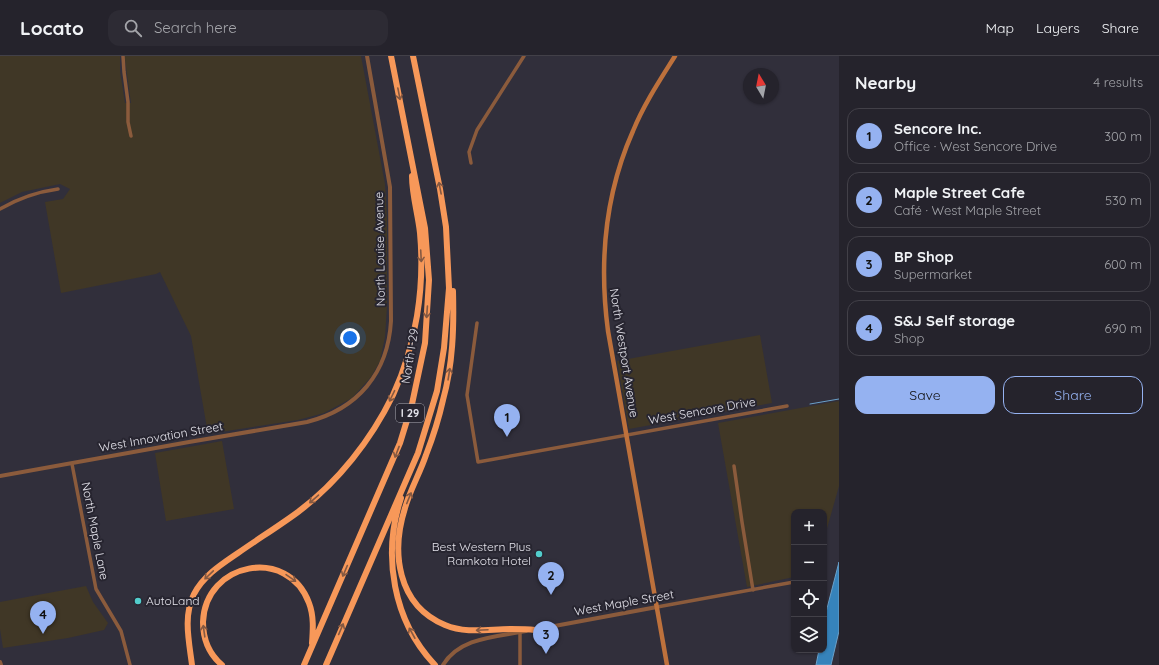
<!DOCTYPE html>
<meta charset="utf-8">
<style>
body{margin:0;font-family:Quicksand,sans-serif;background:#2d2b34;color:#f1f3f6}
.controls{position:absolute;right:12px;bottom:12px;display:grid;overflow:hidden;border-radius:8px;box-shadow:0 1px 3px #0004}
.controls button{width:36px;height:36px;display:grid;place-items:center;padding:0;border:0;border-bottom:1px solid #424048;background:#25232c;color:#f1f3f6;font:20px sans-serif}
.compass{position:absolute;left:743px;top:12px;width:36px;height:36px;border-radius:50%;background:#25232c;box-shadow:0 1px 3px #0004;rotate:350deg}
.you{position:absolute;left:350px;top:282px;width:14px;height:14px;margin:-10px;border:3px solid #fff;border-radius:50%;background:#1a73e8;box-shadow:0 0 0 6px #1a73e833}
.badge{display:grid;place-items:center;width:26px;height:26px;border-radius:50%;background:#95b2f1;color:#111;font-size:13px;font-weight:700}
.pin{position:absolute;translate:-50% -33px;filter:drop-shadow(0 1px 2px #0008)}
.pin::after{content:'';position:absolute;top:21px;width:14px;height:12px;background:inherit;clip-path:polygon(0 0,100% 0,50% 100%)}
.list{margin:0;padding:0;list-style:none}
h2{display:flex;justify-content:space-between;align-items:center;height:52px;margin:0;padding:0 16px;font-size:17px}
h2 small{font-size:13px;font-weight:400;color:#a3a4a9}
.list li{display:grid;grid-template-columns:26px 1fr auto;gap:12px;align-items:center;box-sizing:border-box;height:56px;margin:0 8px 8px;padding:0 8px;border:1px solid #424048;border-radius:12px}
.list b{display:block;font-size:15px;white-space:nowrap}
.list p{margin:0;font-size:13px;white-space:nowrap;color:#a3a4a9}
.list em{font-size:13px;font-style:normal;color:#a3a4a9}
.actions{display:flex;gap:8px;padding:12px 16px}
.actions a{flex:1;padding:9px 0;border:1px solid #95b2f1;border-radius:12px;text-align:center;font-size:14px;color:#95b2f1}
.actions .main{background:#95b2f1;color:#111}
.icon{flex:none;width:22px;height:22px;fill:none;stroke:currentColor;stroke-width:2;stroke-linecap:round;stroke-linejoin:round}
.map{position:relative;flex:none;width:839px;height:609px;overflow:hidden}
header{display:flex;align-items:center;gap:24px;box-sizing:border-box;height:56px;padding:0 20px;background:#25232c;border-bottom:1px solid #424048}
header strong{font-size:19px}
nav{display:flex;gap:22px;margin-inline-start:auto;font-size:14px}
.search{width:280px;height:36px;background:#2d2b34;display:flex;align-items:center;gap:10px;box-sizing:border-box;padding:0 14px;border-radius:12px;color:#a3a4a9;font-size:15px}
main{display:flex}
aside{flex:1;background:#25232c}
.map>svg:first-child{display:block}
.industrial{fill:#403726}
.water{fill:#3683bb;stroke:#6aa0c9}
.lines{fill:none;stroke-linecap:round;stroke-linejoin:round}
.stream{stroke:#6aa0c9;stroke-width:1}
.minor{stroke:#8b5b3c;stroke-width:3.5}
.tertiary{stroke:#8b5b3c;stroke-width:4}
.secondary{stroke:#bd713c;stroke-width:4.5}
.motorway{stroke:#f79859;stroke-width:6}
.oneway{stroke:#855942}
.poi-dot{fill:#52cdcc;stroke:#272530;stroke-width:1.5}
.labels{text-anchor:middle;stroke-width:4;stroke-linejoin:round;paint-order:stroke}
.shield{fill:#272530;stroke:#abaab3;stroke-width:1}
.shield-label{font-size:11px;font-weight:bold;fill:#e4e3eb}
.street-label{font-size:12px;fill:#e4e3eb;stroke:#272530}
.poi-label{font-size:12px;fill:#e4e3eb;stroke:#272530;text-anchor:end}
</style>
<header>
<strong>Locato</strong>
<div class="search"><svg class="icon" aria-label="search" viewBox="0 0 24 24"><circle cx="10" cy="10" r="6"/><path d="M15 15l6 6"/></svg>Search here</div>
<nav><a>Map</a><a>Layers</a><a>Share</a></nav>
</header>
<main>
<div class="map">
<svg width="839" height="609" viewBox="0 0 839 609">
<rect width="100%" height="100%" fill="#312f3b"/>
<path class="industrial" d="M0,0H120V15L125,47H131L125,4V0H361L385,128L387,162V251L385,281L380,305L371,321L352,342L324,357L298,364L208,378L191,280L160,216L156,218L61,237L45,146L63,143L70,133L60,128L22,136L0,147Z
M760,279L772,347L629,373L617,305Z
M839,345V430L824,483V456H794V521L747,531L718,367Z
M222,385L234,453L166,465L155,397Z
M86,530L93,546L108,567L104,574L68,582L3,592L0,573V546Z"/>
<path class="water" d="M839,506V575L831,609H816L819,594H824V564Z"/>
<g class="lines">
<path class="stream" d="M810,348L839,343"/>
<path class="minor" d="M123,0L124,16L128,46V66L131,80
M471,107L469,96L477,74L524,0
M0,153C19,142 36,136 58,133
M477,267L467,339L478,406L787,350
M72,408L96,533L121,575L130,609
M734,410L742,466L753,534
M657,551L794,526
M520,609V574"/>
<path class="tertiary" d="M0,420L189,386L307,366C358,353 388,317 391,265L390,131L367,0
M533,574L657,551
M0,606L1,609
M443,609C460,581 497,581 526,575"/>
<path class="secondary" d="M667,609L608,275C599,207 605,138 633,75C644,48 660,24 675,0"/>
<path class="motorway" d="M453,235C454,272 453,308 443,344C439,362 433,381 426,399C420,417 410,434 405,452C391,496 397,549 445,569C466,578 489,573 511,573C519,573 527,573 535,574
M401,442C382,499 393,565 435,609
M192,609C189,585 183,560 194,538C204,519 222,508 238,497C258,483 279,470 298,456C338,426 371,384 393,339C416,289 425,232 420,177C418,158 412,139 412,120
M222,609C209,598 203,583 203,566C205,506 288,490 309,547C314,560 313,574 312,587
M304,609L400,387L412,348L425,287L429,224L425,172L391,0
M326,609L418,397L437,335L444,292L449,232L446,171L440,133L413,0"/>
</g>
<defs><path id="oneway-shaft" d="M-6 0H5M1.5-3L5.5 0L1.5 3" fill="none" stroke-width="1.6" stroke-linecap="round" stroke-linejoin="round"/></defs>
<g class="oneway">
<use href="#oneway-shaft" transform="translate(399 38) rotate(79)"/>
<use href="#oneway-shaft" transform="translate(440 132) rotate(-101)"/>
<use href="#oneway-shaft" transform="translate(421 200) rotate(87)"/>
<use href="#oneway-shaft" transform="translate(427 256) rotate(94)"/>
<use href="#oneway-shaft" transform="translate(449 318) rotate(-81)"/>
<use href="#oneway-shaft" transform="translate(392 340) rotate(116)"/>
<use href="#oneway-shaft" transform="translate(397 396) rotate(111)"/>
<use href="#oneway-shaft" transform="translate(409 442) rotate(-68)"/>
<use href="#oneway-shaft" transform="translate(314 443) rotate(139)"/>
<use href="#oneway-shaft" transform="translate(345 515) rotate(113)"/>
<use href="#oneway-shaft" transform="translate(209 519) rotate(136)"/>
<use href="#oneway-shaft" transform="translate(291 522) rotate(35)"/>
<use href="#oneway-shaft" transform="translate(341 573) rotate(-67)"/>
<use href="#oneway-shaft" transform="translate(482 574) rotate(177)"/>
<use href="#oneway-shaft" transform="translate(204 575) rotate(-98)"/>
<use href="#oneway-shaft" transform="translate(412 577) rotate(-119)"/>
</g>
<g class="poi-dot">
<circle cx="539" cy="498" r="4"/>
<circle cx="138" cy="545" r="4"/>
</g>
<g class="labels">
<rect class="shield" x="396" y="348" width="28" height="18" rx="3"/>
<g class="shield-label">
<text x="410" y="361">I 29</text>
</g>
<g class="street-label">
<text transform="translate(380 193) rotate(-91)" y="4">North Louise Avenue</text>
<text transform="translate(624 297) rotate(81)" y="4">North Westport Avenue</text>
<text transform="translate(410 300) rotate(-81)" y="4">North I-29</text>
<text transform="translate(702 355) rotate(-10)" y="4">West Sencore Drive</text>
<text transform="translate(161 381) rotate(-10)" y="4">West Innovation Street</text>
<text transform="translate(95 475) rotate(79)" y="4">North Maple Lane</text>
<text transform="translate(624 547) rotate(-10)" y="4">West Maple Street</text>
</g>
<g class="poi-label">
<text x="531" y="495">Best Western Plus<tspan x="531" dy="14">Ramkota Hotel</tspan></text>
<text x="146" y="549" text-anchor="start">AutoLand</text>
</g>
</g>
</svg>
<div class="controls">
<button>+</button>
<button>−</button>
<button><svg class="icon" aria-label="locate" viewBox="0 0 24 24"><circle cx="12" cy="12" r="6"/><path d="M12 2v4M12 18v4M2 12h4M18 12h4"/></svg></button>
<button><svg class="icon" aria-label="layers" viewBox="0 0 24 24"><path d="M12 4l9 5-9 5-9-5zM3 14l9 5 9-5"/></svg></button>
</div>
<svg class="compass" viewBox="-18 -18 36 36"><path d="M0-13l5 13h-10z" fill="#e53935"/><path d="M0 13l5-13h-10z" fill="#a3a4a9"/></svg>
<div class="you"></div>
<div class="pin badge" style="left:507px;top:381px">1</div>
<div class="pin badge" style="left:551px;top:539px">2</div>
<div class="pin badge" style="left:546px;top:598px">3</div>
<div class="pin badge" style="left:43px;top:578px">4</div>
</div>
<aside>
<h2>Nearby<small>4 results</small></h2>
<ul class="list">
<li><span class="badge">1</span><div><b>Sencore Inc.</b><p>Office · West Sencore Drive</p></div><em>300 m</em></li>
<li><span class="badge">2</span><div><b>Maple Street Cafe</b><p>Café · West Maple Street</p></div><em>530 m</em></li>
<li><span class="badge">3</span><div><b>BP Shop</b><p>Supermarket</p></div><em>600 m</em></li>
<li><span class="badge">4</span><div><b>S&amp;J Self storage</b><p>Shop</p></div><em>690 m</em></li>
</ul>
<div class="actions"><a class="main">Save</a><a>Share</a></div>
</aside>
</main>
